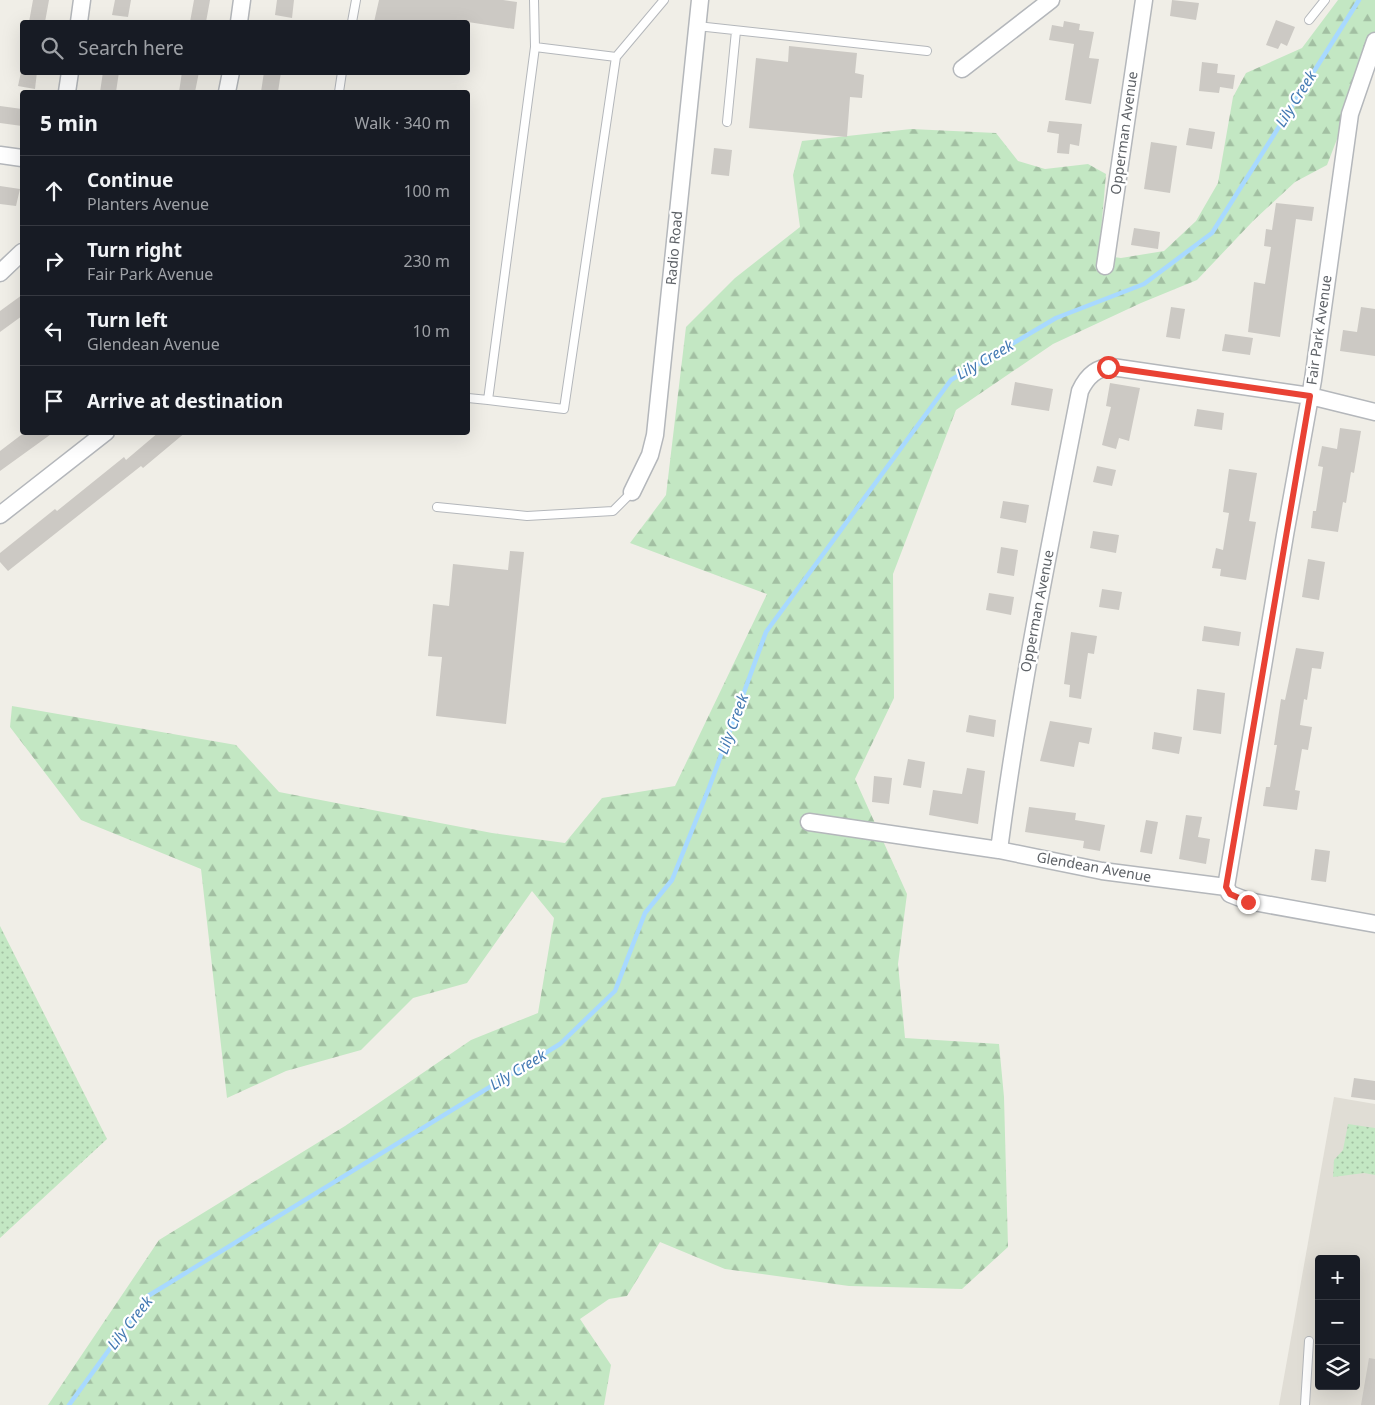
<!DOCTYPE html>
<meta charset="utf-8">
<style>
body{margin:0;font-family:"Noto Sans",sans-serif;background:#242831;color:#f1f3f6}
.controls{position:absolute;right:15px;bottom:15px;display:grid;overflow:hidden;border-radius:5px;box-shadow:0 5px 20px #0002}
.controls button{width:45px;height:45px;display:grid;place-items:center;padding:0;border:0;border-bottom:1px solid #363941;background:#171b24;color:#f1f3f6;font:25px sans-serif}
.stop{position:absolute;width:15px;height:15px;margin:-11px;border:4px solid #e94234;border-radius:50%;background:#fff}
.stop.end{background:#e94234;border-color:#fff;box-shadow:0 1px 5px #0008}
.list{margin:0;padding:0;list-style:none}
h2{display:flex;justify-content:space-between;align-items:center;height:65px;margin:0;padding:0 20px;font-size:21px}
h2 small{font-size:16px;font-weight:400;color:#9ea1a6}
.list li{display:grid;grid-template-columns:32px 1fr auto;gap:15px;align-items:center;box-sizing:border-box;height:70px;padding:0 20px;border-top:1px solid #363941}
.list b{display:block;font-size:19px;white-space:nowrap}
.list p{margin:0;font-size:16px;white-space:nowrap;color:#9ea1a6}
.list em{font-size:16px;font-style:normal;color:#9ea1a6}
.icon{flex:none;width:28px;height:28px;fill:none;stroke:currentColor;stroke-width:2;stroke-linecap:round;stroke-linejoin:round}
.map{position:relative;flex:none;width:1375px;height:1405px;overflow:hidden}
.search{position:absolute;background:#171b24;box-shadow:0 5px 20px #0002;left:20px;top:20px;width:450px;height:55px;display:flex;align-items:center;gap:12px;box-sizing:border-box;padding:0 18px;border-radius:5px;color:#9ea1a6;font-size:19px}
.panel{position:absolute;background:#171b24;box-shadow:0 5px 20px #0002;left:20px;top:90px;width:450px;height:345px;border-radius:5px}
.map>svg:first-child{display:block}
.education{fill:#e0ddd5;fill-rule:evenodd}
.forest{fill:url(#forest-firs)}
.park{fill:url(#park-dots)}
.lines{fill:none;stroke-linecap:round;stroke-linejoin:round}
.stream{stroke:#a8d9ff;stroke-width:4.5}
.building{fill:#ccc9c4}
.service-casing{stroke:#b4b7bb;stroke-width:10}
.minor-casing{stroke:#b4b7bb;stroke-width:19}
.service{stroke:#fff;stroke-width:8}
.minor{stroke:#fff;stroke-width:16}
.route{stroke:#e94234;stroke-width:6}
.labels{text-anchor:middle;stroke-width:4.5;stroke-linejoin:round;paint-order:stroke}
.street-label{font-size:14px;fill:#5e6267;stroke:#fff}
.water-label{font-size:15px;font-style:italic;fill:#4379b2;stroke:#fff}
</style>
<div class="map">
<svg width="1375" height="1405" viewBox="0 0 1375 1405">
<defs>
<pattern id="forest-firs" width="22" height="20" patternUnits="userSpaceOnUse" patternTransform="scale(1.25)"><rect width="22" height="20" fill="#c3e7c3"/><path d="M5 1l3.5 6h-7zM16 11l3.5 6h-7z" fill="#a2bfa2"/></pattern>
<pattern id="park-dots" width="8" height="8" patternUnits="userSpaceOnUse" patternTransform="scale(1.25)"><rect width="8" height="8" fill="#c3e7c3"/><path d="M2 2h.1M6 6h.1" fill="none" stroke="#a2bfa2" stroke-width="1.8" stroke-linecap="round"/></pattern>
</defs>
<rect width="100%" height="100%" fill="#f0eee7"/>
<path class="education" d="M1334,1097L1375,1104V1405H1279ZM1319,1259H1356V1386H1319Z"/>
<path class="forest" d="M1338,0H1375V41L1327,165L1295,182L1253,221L1197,280L1141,303L1053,344L956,410L893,574L894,698L855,779L907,894L898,964L905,1038L999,1044L1004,1097L1008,1247L962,1289L849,1286L725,1269L660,1242L627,1296L609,1299L580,1319L611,1365L604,1405H48L159,1240L345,1126L471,1040L538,1013L554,918L532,891L467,983L413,998L361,1050L286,1071L227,1098L201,869L81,820L10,727L12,706L236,745L279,792L492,833L565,843L602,798L675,786L767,594L630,543L666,495L686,327L735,278L800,227L793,175L802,141L911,129L996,133L1018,161L1045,169L1088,164L1106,174L1099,255L1121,258L1164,251L1196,221L1218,183L1233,97L1246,73L1302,48Z"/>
<path class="park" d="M0,926L107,1139L0,1238Z
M1348,1124L1375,1128V1175L1364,1173L1333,1177L1334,1160L1343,1150Z"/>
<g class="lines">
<path class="stream" d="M69,1405L148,1296L560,1044L615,991L645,913L672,880L709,788L766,632L951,380L1056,318L1144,284L1212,233L1359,0"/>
</g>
<path class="building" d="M33,0H49L45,22H29Z
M115,0H131L128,17L112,15Z
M194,0H210L206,22H190Z
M277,0H294L292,18L275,15Z
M379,0H503L517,2L514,29L468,22H374Z
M1172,0L1199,3L1196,20L1170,16Z
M1276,20L1295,27L1287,46L1281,43L1278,49L1266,45Z
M1064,21L1080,24L1079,30L1094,32L1089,58L1099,59L1091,104L1065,100L1074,44L1049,40L1052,25L1063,27Z
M789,46L857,53L855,73L864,75L862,98L850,97L847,137L749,128L756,58L788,62Z
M1202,62L1218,64L1217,73L1235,75L1233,89L1220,87L1219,93L1199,91Z
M21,72H37L35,89L18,86Z
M103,72H119L116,92H100Z
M182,72H199L195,92H179Z
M264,72H281L278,92H261Z
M0,106L22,109V126L0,123Z
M1049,121L1082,124L1079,146L1070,144L1069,154L1057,153L1059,134L1047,132Z
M1189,128L1215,132L1212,149L1186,145Z
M1151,142L1177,146L1170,193L1144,189Z
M714,148L732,150L729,176L711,174Z
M0,186L20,189L16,206L0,204Z
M1276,203L1314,207L1312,221L1296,219L1280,337L1248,332L1254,282L1265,284L1271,247L1264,246L1266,229L1272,230Z
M1134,228L1160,232L1158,249L1131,245Z
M22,295V316L0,332V311Z
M1171,307L1185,309L1180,339L1166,337Z
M1361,307L1375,309V356L1340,351L1343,330L1357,332Z
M1225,334L1253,338L1250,355L1222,351Z
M1015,382L1053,389L1049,411L1011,405Z
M1110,383L1140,388L1129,441L1119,438L1116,449L1102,445L1111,407L1106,406Z
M1197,409L1224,413L1222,430L1194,426Z
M1340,428L1361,431L1354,473L1351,472L1346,503L1343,502L1338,532L1311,528L1313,511H1316L1323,467L1318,466L1322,446L1337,449Z
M25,432H54L0,471V451Z
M159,432H186L143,468L141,466L8,571L0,562V553L55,509L57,511L124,457L126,460Z
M1097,466L1116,470L1112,486L1093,482Z
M1229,469L1257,473L1249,521L1256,522L1246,580L1220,576L1221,569L1212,568L1216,548L1223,550L1229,513L1223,512Z
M1003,501L1029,505L1026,523L1000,518Z
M1093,531L1119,535L1116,553L1090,548Z
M1001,547L1018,550L1014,576L997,573Z
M510,551L524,552L506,724L436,716L442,657L428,656L433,604L449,606L453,564L508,570Z
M1308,559L1325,562L1319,600L1302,597Z
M1102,589L1122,592L1119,610L1099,607Z
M989,593L1014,597L1011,615L986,610Z
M1204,626L1241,632L1239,646L1202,641Z
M1071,632L1097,636L1094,654L1088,653L1081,699L1069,697L1070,685L1064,684Z
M1296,648L1324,652L1321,669L1312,668L1307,700L1304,699L1300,725L1312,727L1308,750L1302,749L1295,790L1300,791L1297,810L1263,806L1266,787H1270L1277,745H1274L1281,699L1285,700Z
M1197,689L1225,693L1221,734L1193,730Z
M969,715L996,720L994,737L966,732Z
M1050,721L1092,728L1089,744L1079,742L1074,767L1040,761Z
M1154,732L1182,737L1179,754L1152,749Z
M908,759L925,762L921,788L903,785Z
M967,768L985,771L978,824L929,815L933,790L962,794Z
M874,776L892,778L889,804L872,802Z
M1029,807L1076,813L1075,820L1105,825L1100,851L1083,848L1084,841L1025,832Z
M1186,815L1202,817L1198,837L1210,839L1206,864L1179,859Z
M1146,820L1158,822L1152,854L1140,852Z
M1315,849L1330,851L1326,882L1311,880Z
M1354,1078L1375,1081V1100L1351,1097Z
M1369,1358L1375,1359V1405H1361Z"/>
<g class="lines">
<defs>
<path id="service" d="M1309,20L1325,0
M352,22L356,0
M697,26L927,51
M535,47L616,57L664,0
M339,92L342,72
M727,122L736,31
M468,398L488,400L535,47L534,0
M488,400L564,409L616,57
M437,507L527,516L613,511L632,492
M1305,1405L1309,1341"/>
<path id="minor" d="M79,22L82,0
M239,22L242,0
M962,69L1051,0
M67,92L70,72
M227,92L231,72
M0,155L22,158
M1105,266L1144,0
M0,273L22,252
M632,492L650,455L655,435L700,0
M0,515L106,432
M809,822L999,850L1102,871L1226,887
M999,850C1019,696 1050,544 1080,391C1086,378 1096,367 1112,367L1310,396L1375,412
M1226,887L1285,535L1313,380L1350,114L1375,41
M1226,887L1230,894L1248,901L1375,924"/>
</defs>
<use href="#service" class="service-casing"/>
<use href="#minor" class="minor-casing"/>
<use href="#service" class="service"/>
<use href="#minor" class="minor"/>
</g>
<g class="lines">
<path class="route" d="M1108,367L1310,396L1226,887L1230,894L1248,902"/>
</g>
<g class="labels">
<g class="street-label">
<text transform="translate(1124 133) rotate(-82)" y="5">Opperman Avenue</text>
<text transform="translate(674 248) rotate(-85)" y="5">Radio Road</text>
<text transform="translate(1319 330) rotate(-82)" y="5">Fair Park Avenue</text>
<text transform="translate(1037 611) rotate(-79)" y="5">Opperman Avenue</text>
<text transform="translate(1094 867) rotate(10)" y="5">Glendean Avenue</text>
</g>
<g class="water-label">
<text transform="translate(1296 99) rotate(-58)" y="5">Lily Creek</text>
<text transform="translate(985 360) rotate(-30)" y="5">Lily Creek</text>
<text transform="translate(733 724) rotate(-70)" y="5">Lily Creek</text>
<text transform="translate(518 1070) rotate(-31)" y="5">Lily Creek</text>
<text transform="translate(130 1323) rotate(-52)" y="5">Lily Creek</text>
</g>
</g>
</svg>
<div class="controls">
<button>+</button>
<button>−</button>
<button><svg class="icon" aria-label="layers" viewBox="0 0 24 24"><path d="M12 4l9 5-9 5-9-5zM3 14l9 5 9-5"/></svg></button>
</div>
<div class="stop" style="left:1108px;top:367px"></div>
<div class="stop end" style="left:1248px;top:902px"></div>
<div class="search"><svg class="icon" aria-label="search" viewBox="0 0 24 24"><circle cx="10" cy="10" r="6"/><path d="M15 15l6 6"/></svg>Search here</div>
<section class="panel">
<h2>5 min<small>Walk · 340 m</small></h2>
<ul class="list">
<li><svg class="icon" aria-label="ahead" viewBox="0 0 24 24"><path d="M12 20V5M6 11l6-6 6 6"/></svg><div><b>Continue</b><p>Planters Avenue</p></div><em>100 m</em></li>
<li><svg class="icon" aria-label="right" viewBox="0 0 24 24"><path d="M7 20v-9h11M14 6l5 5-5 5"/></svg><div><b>Turn right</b><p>Fair Park Avenue</p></div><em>230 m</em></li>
<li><svg class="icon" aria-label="left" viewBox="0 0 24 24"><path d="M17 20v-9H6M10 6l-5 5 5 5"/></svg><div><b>Turn left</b><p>Glendean Avenue</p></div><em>10 m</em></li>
<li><svg class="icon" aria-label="arrive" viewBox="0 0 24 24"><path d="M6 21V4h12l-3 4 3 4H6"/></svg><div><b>Arrive at destination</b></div></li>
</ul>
</section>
</div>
